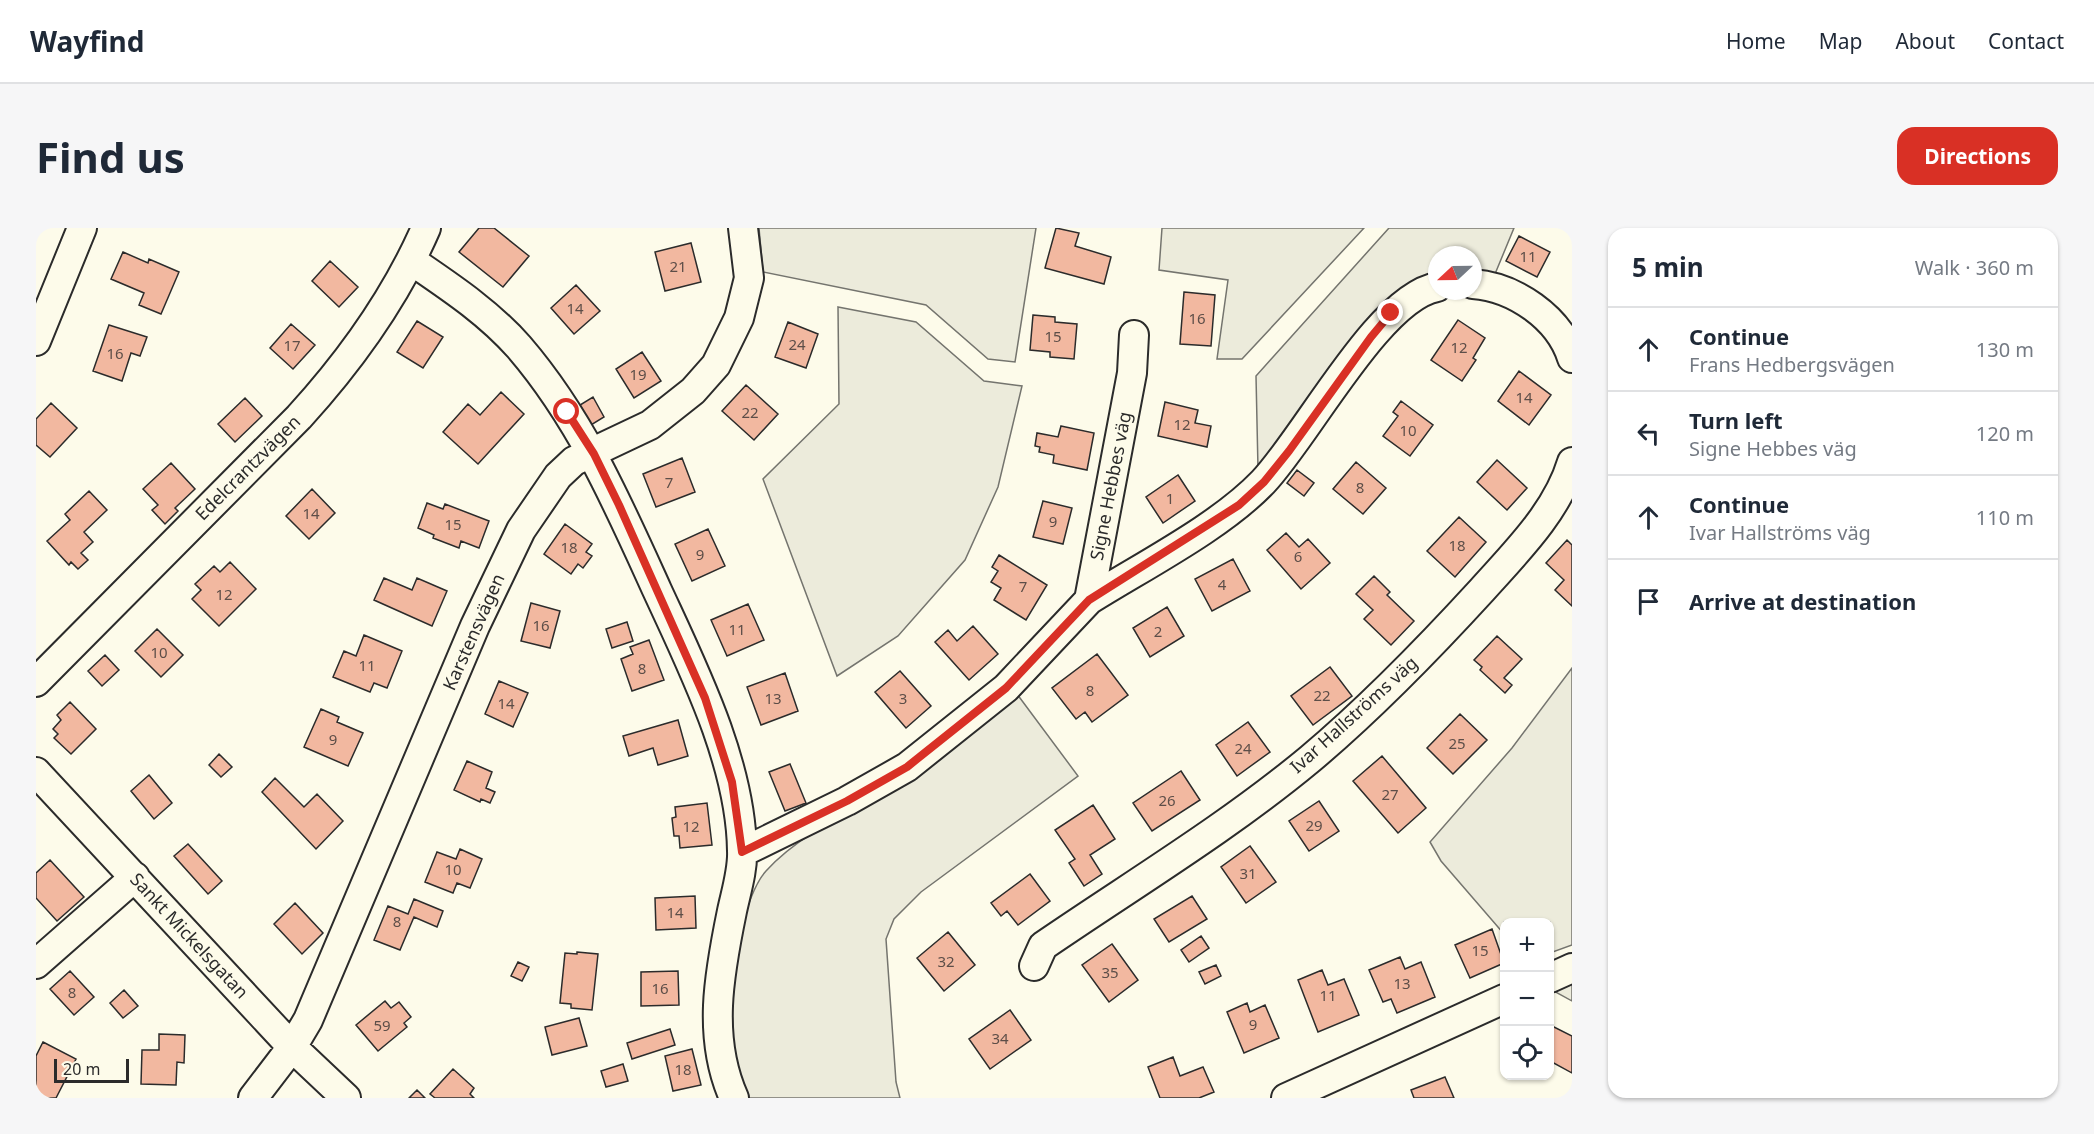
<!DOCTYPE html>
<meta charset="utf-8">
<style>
body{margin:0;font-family:"Noto Sans",sans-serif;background:#f6f6f7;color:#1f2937}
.controls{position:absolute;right:18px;bottom:18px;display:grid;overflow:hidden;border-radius:12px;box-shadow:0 2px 4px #0004}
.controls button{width:54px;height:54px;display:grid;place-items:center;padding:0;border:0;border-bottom:2px solid #e0e1e3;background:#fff;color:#1f2937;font:30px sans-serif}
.compass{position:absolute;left:1392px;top:18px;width:54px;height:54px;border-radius:50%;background:#fff;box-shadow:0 2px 4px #0004;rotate:248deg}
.scale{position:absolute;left:18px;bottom:15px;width:75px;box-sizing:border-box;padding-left:6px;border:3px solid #2b2b2b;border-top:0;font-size:16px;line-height:21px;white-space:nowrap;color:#2b2b2b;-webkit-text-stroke:4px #fdfbea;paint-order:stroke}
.stop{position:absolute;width:18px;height:18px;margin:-14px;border:4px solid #d93025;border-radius:50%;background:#fff}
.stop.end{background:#d93025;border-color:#fff;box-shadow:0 2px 6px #0008}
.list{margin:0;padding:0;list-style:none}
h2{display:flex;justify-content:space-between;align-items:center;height:78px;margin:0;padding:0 24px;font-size:26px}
h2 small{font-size:20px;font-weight:400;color:#747a83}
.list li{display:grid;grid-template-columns:39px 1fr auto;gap:18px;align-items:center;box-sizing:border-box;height:84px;padding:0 24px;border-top:2px solid #e0e1e3}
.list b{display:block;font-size:22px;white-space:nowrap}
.list p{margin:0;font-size:20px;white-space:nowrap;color:#747a83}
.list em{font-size:20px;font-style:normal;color:#747a83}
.icon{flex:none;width:33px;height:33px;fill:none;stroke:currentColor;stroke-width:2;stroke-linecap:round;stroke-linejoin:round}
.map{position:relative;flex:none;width:1536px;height:870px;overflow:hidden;border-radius:18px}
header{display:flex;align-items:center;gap:36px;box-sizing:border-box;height:84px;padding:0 30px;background:#fff;border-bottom:2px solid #e0e1e3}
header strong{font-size:28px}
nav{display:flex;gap:33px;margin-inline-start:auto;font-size:21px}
.intro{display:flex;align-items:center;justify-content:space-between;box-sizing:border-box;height:144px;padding:0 36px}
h1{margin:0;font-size:42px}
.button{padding:15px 27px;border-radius:18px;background:#d93025;color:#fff;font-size:21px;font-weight:700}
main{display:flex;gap:36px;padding:0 36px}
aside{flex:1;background:#fff;border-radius:18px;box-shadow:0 2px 4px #0004}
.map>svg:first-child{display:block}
.green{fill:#ecebdb;stroke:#74746e;stroke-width:1.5}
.building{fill:#f2b8a0;stroke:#2b2b2b;stroke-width:1.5}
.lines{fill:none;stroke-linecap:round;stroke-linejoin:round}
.minor-casing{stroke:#2b2b2b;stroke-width:32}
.minor{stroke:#fdfbea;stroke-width:28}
.route{stroke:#d93025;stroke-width:8}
.labels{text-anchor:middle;stroke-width:4.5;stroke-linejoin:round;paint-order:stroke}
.number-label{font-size:15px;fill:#5d4e48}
.street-label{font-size:18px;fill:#2b2b2b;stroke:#fdfbea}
</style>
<header>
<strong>Wayfind</strong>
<nav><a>Home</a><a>Map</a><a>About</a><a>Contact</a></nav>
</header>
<div class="intro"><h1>Find us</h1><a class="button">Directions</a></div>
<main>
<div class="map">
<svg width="1536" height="870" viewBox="0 0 1536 870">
<rect width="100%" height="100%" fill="#fdfbea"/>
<path class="green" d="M723,0H1000L979,134L952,131L890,77L727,44Z
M1126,0H1328L1206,131H1181L1192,52L1123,42Z
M1353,0H1478L1459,46L1437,45V27H1401V48L1222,241L1220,148Z
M802,79L880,94L948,153L986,158L962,259L929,332L862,408L801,448L727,251L803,176Z
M1536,440V717L1514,725V694H1468V706L1405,633L1394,614L1476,520Z
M981,466L1042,548L885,664L858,691L850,711L860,854L864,870H712C701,841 692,808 693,777C693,746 709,666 730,643C770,598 843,572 893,538C924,517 952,490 981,466Z
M1536,748V773L1514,761Z"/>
<path class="building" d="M443,0H458L493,28L467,59L423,24Z
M1020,0L1043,5L1039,18L1075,29L1068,56L1009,40Z
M1483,8L1514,24L1501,49L1470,33Z
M655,15L665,54L629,63L619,24Z
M87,24L112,35L113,31L143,44L125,86L103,77L108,65L75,51Z
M294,33L322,59L303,79L276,53Z
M540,57L564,83L538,106L515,80Z
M1148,64L1179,67L1175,118L1144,116Z
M997,87L1019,89V94L1041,96L1038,131L1014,129V124L994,122Z
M1422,92L1449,110L1437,130L1440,132L1426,153L1395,132Z
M381,93L407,109L387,140L361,124Z
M752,94L782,106L770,140L739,129Z
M255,96L279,117L257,141L234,120Z
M73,97L111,109L104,128L95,125L86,153L57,143Z
M606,124L625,153L598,170L580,141Z
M1483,143L1515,167L1493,197L1462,173Z
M710,157L742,186L718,212L686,183Z
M465,164L488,186L442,236L407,204L432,176L444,187Z
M557,169L568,189L555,197L544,177Z
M209,170L226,188L199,214L182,196Z
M1365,173L1397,197L1374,228L1347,208L1362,188L1357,184Z
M1129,174L1162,182L1159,195L1175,198L1171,219L1122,208Z
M15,175L41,200L14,229L0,217V191Z
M1025,198L1058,205L1051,242L1017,235L1018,227L1003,224L1004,219L999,218L1001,205L1022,209Z
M646,230L659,264L620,279L607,246Z
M1461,232L1491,260L1471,282L1441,254Z
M1320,234L1350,260L1327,286L1297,261Z
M135,235L159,261L139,280L142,283L129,296L116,282L122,277L107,261Z
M1261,242L1278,255L1268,268L1251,255Z
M1142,247L1159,273L1127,295L1110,269Z
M276,261L299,285L273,311L250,288Z
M53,263L71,282L48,304L57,314L45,325L52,332L42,341L35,334L33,337L11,313L34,292L29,286Z
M1007,273L1036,280L1027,316L997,309Z
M391,275L407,281L409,276L453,293L443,320L425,313L423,320L397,310L398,307L382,300Z
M1423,289L1450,314L1419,349L1391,323Z
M529,296L556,316L550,324L556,328L547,340L542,336L535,346L508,326Z
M672,301L689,338L656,353L639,316Z
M1250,305L1263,319L1272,311L1294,335L1265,361L1231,322Z
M1531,312L1536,317V378L1519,362L1528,352L1510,335Z
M963,327L1011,357L990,392L958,372L965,360L955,354L962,343L956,339Z
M1197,331L1214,363L1176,383L1159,351Z
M194,334L220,361L183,398L156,371L165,362L159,356L178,338L184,344Z
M1338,348L1354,364L1351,367L1378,393L1355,417L1328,391L1337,382L1320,366Z
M348,350L376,362L381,350L411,363L396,398L338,372Z
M495,375L524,383L514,420L485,413Z
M712,376L728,412L691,428L675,392Z
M1131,379L1148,408L1114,429L1097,400Z
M591,394L597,413L576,420L570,401Z
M937,398L962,426L933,452L899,414L912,402L921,413Z
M121,401L147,427L125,449L99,423Z
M328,407L366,423L351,460L338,455L334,464L297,449L308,423L320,428Z
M1461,408L1486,431L1468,450L1476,457L1469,465L1444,442L1446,439L1438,432Z
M613,412L628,452L596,463L585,431L597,426L594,419Z
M1061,426L1092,467L1056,494L1049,484L1040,491L1016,460Z
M69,427L83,442L66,458L52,443Z
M1294,439L1316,468L1277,497L1255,468Z
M864,443L895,478L870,500L839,464Z
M749,445L762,483L725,497L711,459Z
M463,453L492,465L477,499L449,486Z
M34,474L60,501L35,526L18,510L22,506L17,501L25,492L21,487Z
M285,481L303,489L301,494L327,505L312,538L268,519Z
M1424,486L1451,512L1417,546L1391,520Z
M642,492L652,528L622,537L617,520L593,528L587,508Z
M1212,494L1234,524L1201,548L1180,517Z
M183,526L196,539L185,549L173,537Z
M1346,528L1390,580L1362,605L1317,553Z
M431,533L456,544L450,560L459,564L454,575L445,571L444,574L418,562Z
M754,536L770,575L749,583L733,544Z
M1145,543L1164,572L1116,603L1097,575Z
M113,547L136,575L118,591L95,563Z
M239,550L268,579L281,566L307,593L280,621L226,564Z
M1283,573L1303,603L1273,623L1253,593Z
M671,575L676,617L644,620L643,608H638L636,590L640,589L639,579Z
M1057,577L1079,611L1054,627L1066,646L1048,658L1033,635L1039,631L1019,602Z
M152,616L186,653L172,666L138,628Z
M1214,618L1240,654L1210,675L1185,639Z
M424,621L446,631L434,660L421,655L417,665L389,654L401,624L420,631Z
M14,632L48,669L21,693L0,670V645Z
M994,646L1014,673L982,697L971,683L965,688L955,675Z
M659,668L660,700L620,702L619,670Z
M1156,668L1171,691L1133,714L1118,691Z
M378,671L407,683L401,699L378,689L364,722L338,712L352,678L372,686Z
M259,675L287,705L266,726L238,696Z
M1456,701L1468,735L1434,750L1419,717Z
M912,704L939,737L908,763L881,730Z
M1165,708L1173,720L1153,734L1145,722Z
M1076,716L1102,752L1073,774L1046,737Z
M541,724L562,726L556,782L535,780V776L524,775L529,725L541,726Z
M1364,729L1369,741L1385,734L1399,769L1361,785L1355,771L1347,774L1333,742Z
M482,734L493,739L486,753L475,748Z
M1180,737L1185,748L1169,756L1163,744Z
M1286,742L1292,757L1308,751L1323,787L1282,804L1262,752Z
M34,743L58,769L38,787L14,761Z
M642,743L643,777L605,778V744Z
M88,762L102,778L87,790L74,775Z
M349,773L355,780L363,774L375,789L368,795L371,799L342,823L320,797Z
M1211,775L1214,784L1229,777L1243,810L1208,825L1191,784Z
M974,782L995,812L954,841L933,811Z
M543,790L551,818L516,827L509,799Z
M1514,797L1536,808V845L1514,833Z
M634,801L639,817L596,831L591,815Z
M123,806L149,807L148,835L141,834L140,857L105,856L106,822H123Z
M7,814L40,831L20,870H0V828Z
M656,821L665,857L637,863L629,828Z
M1137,829L1144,848L1167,839L1178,864L1163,870H1124L1112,839Z
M587,836L592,853L570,859L565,843Z
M417,841L438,860L434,866L438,870H399L394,866Z
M1409,849L1418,870H1378L1375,862Z
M381,862L389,870H373Z"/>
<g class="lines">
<defs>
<path id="minor" d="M376,33C414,59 452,84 483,119C545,191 582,276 621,362C657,440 705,535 706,623C707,642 700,664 696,683C683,746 671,810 698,870
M1437,56C1478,59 1523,89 1536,130
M0,113L46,0
M1053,372C1107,338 1184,299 1227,254C1271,208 1342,70 1401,59
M0,454L263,189C315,132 359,71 390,0
M0,544L256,819L310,870
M707,624L811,573L871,539L970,460L1053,372L1096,145L1098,107
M0,736L99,649
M998,738L1007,718C1096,657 1191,600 1274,531C1336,479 1392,421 1446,362C1480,324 1521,284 1536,234
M1514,750L1536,740
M217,870L256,819L272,792L439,398L485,302L522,248L538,233L614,197L657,163L680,137L703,90L713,50L707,0
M1250,870L1468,771"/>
</defs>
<use href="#minor" class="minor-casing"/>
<use href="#minor" class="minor"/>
</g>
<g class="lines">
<path class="route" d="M531,184L558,226L583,277L669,470L696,554L706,624L811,573L871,539L970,460L1053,372L1203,277L1228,254L1253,223L1335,109L1355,85"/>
</g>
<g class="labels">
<g class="number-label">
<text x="1492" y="34">11</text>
<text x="642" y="44">21</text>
<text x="539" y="86">14</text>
<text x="1161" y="96">16</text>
<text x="1017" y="114">15</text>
<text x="761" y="122">24</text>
<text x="256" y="123">17</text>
<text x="1423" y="125">12</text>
<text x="79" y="131">16</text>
<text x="602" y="152">19</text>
<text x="1488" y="175">14</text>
<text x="714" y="190">22</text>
<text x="1146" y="202">12</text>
<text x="1372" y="208">10</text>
<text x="633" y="260">7</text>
<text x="1324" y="265">8</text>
<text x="1134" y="276">1</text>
<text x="275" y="291">14</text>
<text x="1017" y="299">9</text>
<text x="417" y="302">15</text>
<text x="1421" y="323">18</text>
<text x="533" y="325">18</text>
<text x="664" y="332">9</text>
<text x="1262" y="334">6</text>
<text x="1186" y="362">4</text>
<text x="987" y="364">7</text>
<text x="188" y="372">12</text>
<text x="505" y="403">16</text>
<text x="701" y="407">11</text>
<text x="1122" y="409">2</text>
<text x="123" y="430">10</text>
<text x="331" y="443">11</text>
<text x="606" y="446">8</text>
<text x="1054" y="468">8</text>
<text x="1286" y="473">22</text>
<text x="737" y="476">13</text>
<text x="867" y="476">3</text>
<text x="470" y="481">14</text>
<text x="297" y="517">9</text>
<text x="1421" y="521">25</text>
<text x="1207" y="526">24</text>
<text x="1354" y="572">27</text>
<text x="1131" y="578">26</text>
<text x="1278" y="603">29</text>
<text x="655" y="604">12</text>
<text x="417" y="647">10</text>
<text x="1212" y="651">31</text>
<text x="639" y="690">14</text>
<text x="361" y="699">8</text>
<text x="1444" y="728">15</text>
<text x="910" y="739">32</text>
<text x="1074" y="750">35</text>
<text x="1366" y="761">13</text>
<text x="624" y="766">16</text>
<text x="36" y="770">8</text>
<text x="1292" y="773">11</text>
<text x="1217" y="802">9</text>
<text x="346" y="803">59</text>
<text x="964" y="816">34</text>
<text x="647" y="847">18</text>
</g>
<g class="street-label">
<text transform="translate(212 240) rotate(-45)" y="6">Edelcrantzvägen</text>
<text transform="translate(1075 258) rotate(-79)" y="6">Signe Hebbes väg</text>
<text transform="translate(438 404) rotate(-66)" y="6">Karstensvägen</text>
<text transform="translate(1318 487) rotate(-42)" y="6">Ivar Hallströms väg</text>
<text transform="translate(153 708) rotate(47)" y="6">Sankt Mickelsgatan</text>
</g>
</g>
</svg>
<div class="controls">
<button>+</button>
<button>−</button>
<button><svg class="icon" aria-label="locate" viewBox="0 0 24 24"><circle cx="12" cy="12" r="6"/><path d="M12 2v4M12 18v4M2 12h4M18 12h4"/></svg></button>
</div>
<svg class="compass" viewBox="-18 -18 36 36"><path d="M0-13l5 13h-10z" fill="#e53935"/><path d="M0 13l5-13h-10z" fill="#747a83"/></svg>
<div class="scale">20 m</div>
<div class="stop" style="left:531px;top:184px"></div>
<div class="stop end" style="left:1355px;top:85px"></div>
</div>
<aside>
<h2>5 min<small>Walk · 360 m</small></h2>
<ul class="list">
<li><svg class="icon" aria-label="ahead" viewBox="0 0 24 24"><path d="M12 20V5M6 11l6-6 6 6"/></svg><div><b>Continue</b><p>Frans Hedbergsvägen</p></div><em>130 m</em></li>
<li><svg class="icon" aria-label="left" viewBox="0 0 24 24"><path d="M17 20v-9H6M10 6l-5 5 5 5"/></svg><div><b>Turn left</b><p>Signe Hebbes väg</p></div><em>120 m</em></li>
<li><svg class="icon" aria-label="ahead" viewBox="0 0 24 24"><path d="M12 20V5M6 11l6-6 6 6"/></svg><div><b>Continue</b><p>Ivar Hallströms väg</p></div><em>110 m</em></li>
<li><svg class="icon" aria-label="arrive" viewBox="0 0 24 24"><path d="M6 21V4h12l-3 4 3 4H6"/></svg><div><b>Arrive at destination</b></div></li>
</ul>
</aside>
</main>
